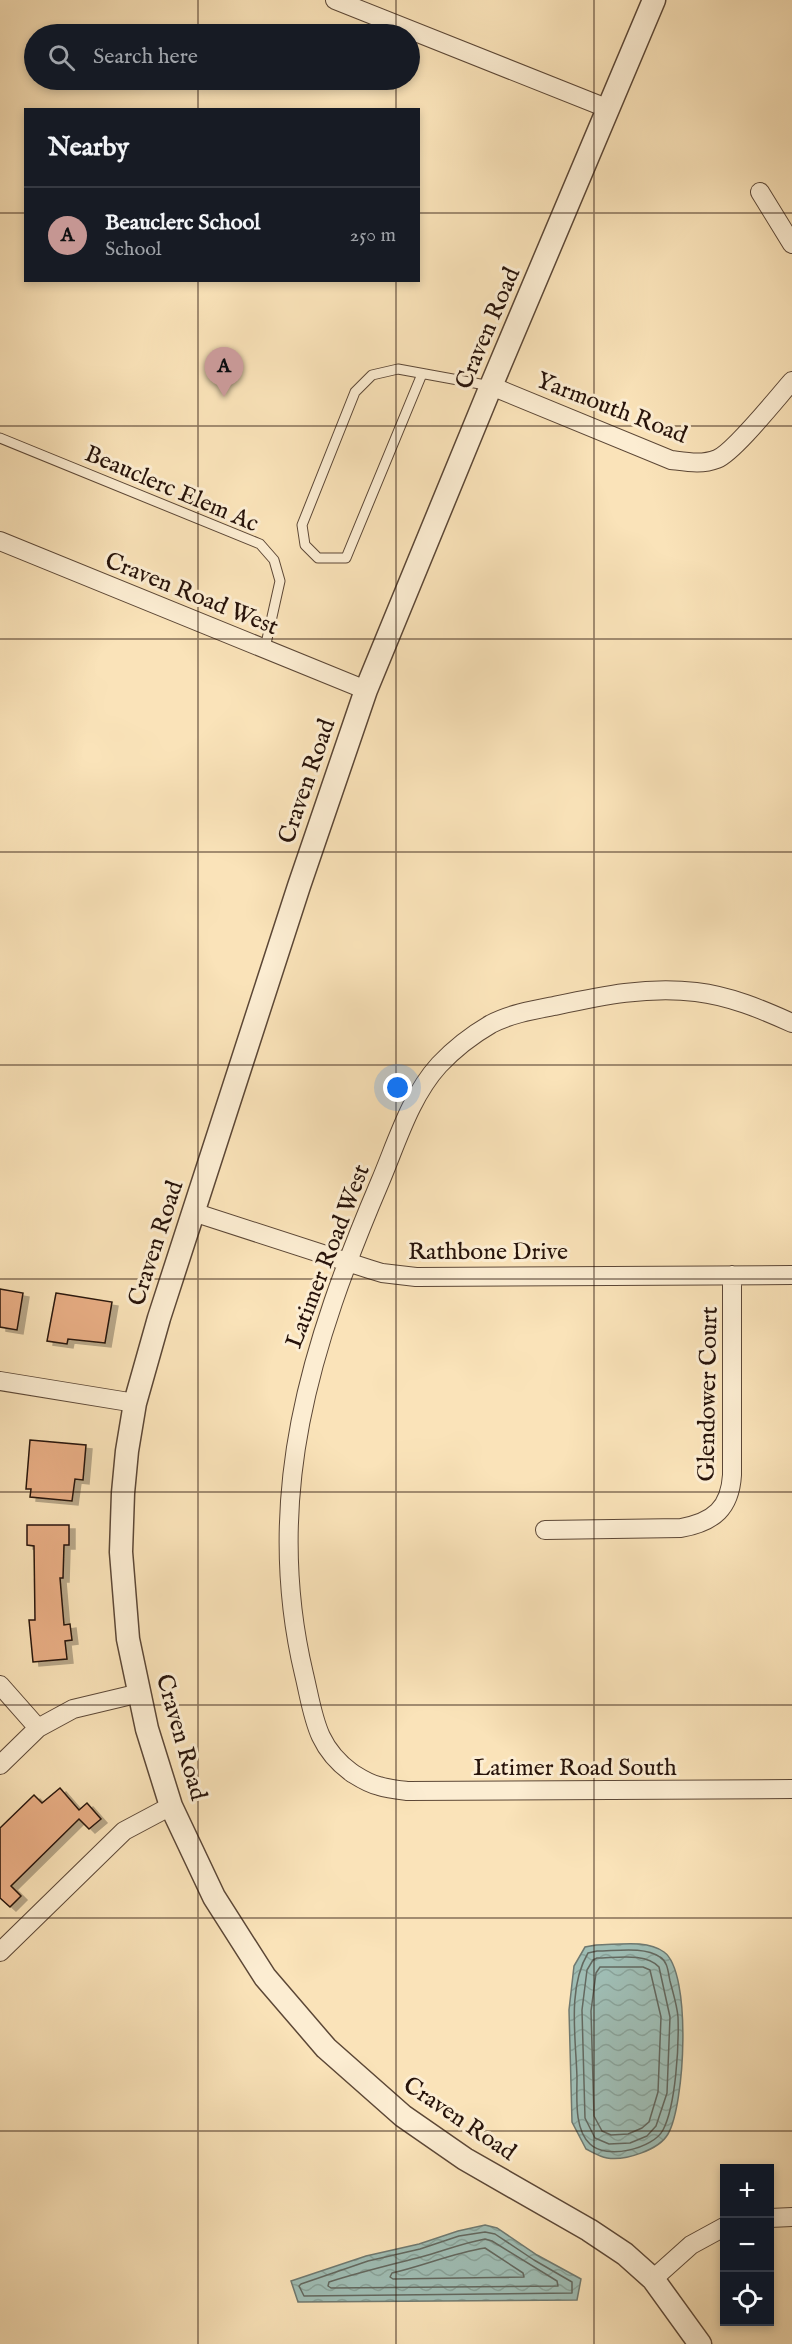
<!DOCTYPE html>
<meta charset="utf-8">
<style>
body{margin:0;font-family:"IM FELL English",serif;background:#20242c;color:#f1f3f6}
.controls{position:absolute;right:18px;bottom:18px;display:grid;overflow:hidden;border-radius:0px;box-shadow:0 3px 9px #0003}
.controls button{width:54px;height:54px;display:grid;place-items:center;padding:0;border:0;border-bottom:2px solid #363941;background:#171b24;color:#f1f3f6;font:30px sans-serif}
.you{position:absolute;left:398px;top:1088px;width:21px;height:21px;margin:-15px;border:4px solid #fff;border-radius:50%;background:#1a73e8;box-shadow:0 0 0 9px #1a73e833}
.badge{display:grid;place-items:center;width:39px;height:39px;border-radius:50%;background:#c59692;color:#111;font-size:20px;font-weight:700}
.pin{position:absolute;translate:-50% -50px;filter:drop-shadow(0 2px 3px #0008)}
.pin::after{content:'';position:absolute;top:32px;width:21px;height:18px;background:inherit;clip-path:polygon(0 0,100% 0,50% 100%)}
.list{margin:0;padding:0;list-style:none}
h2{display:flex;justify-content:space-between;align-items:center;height:78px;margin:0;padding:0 24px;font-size:26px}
h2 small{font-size:20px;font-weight:400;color:#9ea1a6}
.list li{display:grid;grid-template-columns:39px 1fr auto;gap:18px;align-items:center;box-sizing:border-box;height:96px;padding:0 24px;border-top:2px solid #363941}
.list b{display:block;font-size:22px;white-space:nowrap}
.list p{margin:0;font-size:20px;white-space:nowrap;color:#9ea1a6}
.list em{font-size:20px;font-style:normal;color:#9ea1a6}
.icon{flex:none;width:33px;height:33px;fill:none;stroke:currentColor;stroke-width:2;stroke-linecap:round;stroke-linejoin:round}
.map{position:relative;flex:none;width:792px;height:2344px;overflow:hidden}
.search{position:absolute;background:#171b24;box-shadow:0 3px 9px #0003;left:24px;top:24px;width:396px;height:66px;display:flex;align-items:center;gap:15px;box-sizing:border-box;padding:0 21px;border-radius:33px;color:#9ea1a6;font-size:22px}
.panel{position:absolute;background:#171b24;box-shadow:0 3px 9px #0003;left:24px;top:108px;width:396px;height:174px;border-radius:0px}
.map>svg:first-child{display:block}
.water{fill:url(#water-waves);stroke:#6f7970;stroke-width:1.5}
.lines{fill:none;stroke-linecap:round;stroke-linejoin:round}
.shore{stroke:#63685f;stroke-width:1.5}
.building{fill:#eaaf86;stroke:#27130a;stroke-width:1.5;filter:url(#shadow)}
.service-casing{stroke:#5c4736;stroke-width:11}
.minor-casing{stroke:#5c4736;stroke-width:20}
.tertiary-casing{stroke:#5c4736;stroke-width:25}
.service{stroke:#fcedd2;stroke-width:9}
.minor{stroke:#fcedd2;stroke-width:18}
.tertiary{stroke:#fcedd2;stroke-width:22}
.grid{fill:none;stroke:#27130a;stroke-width:1.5;stroke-opacity:0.55}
.labels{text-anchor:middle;stroke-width:6;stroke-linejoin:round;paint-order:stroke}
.street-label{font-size:24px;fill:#27130a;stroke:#fcedd2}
</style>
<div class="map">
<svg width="792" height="2344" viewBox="0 0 792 2344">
<defs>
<pattern id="water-waves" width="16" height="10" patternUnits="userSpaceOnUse" patternTransform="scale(1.5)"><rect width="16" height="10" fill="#9fbdb4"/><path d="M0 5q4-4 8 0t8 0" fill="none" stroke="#89a299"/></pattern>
<filter id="shadow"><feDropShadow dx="6" dy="4" stdDeviation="0" flood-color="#0004"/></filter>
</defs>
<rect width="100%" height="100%" fill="#fae3b9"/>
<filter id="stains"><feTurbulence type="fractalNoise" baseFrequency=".00333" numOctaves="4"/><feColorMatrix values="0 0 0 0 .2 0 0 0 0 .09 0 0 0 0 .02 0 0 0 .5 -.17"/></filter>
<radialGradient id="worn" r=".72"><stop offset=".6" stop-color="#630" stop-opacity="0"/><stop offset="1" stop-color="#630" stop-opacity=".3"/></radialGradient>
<path class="water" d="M596,1945C617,1945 646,1939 664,1952C692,1972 685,2105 668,2134C659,2150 625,2161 607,2158C600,2157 592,2152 586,2149L572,2122L569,2010L574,1966L585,1947Z
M485,2225L497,2228L537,2255L581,2279L577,2300L298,2302L291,2281L366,2256L419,2244L458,2231Z"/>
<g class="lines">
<path class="shore" d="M597,1951C616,1951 644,1946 660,1957C668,1962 668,1972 670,1981C673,1993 677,2005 678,2017C679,2045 676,2105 663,2130C653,2149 606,2160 590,2144C574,2129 577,2098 577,2078C576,2039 567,1988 588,1953Z
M597,1958C615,1958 646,1952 659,1967L670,2017L667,2093L656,2126L647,2136L630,2143L609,2144L595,2138L585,2118L582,2010L587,1970L593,1960Z
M600,1967H643L650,1970L661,2017L658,2092L649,2122L642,2128L628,2134L611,2135L602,2131L594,2116L591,2011L596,1973Z
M485,2232L495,2234L534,2260L572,2282V2293L304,2296L299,2286L301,2284L368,2261L420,2249L459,2236Z
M485,2239L492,2241L557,2281L558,2286L331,2288L328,2286L329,2282C360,2272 390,2265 421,2257C443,2251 463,2243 485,2239Z
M485,2248L523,2273L524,2277L393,2279L390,2277L392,2273C423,2266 453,2253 485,2248Z"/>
</g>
<path class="building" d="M0,1289L23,1293L17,1330L0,1327Z
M56,1293L112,1302L105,1343L68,1339L67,1344L47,1341Z
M30,1440L86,1445L83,1480L75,1479L72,1501L30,1497L31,1489H26Z
M27,1525H69V1545H64L63,1578H60L64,1625L70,1624L72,1640L65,1641L67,1659L33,1662L29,1620H35L34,1546L27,1545Z
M60,1788L79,1810L87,1803L101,1819L89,1829L79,1819L11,1886L21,1896L10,1907L0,1898V1828L34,1795L42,1803Z"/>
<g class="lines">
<defs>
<path id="service" d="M422,374L346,558H318L305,545L302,525L355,392L372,375L398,369L491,386
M0,438L260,544L274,560L280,581L265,648"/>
<path id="minor" d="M335,0L609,109
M760,192L792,244
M491,386L671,460C687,462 702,465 717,459C734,452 777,398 792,381
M0,541L366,690
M792,1023C761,1009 730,996 696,992C647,986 601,996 554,1006C533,1010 510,1014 491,1024C472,1035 454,1049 439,1065C410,1097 397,1142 380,1182C311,1344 262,1497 304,1674C314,1716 315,1746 352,1773C360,1778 369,1784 379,1786C388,1789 399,1790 408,1791L792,1789
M193,1212L369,1269L382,1273L416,1277L792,1275
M0,1381L135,1403
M545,1530L681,1528C714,1522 730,1508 732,1475V1275
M0,1685L38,1728
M0,1765L38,1728L73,1709L140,1693
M0,1952L124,1831L171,1806
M770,2218L792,2217
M653,2279L691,2245L724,2227"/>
<path id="tertiary" d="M654,0L491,386L366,690L299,886L159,1318L135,1403L127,1451L123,1493L121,1552L128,1639L147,1729L171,1806L214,1897L265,1977L326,2048L403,2116L465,2159L589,2230L625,2254L653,2279L700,2344"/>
</defs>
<use href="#service" class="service-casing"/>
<use href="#minor" class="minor-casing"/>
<use href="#tertiary" class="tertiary-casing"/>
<use href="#service" class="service"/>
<use href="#minor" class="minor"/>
<use href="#tertiary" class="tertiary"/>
</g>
<path class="grid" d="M198,0V34M396,0V34M594,0V2344M198,80V110M396,80V110M0,213H26M418,213H792M198,280V2344M396,280V2344M0,426H792M0,639H792M0,852H792M0,1065H792M0,1279H792M0,1492H792M0,1705H792M0,1918H792M0,2131H792"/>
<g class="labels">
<g class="street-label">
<text transform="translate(487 328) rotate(-67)" y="8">Craven Road</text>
<text transform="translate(612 407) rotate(21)" y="8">Yarmouth Road</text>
<text transform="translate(172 488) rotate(23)" y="8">Beauclerc Elem Ac</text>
<text transform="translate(192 593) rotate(22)" y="8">Craven Road West</text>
<text transform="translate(306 781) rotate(-71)" y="8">Craven Road</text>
<text transform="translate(155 1243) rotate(-72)" y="8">Craven Road</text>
<text x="488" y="1259">Rathbone Drive</text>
<text transform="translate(327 1256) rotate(-69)" y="8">Latimer Road West</text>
<text transform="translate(707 1394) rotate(-89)" y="8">Glendower Court</text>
<text transform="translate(182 1737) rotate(74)" y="8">Craven Road</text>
<text x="575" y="1775">Latimer Road South</text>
<text transform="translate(460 2118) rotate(34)" y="8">Craven Road</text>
</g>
</g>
<rect width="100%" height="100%" filter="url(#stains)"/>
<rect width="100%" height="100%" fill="url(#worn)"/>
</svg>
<div class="controls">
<button>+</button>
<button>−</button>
<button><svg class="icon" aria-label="locate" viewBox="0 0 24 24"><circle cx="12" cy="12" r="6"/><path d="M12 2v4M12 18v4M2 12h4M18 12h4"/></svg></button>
</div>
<div class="you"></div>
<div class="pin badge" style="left:224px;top:397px">A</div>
<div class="search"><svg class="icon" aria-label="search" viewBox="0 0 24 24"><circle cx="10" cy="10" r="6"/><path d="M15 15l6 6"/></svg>Search here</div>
<section class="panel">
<h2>Nearby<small></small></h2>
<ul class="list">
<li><span class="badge">A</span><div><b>Beauclerc School</b><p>School</p></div><em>250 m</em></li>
</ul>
</section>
</div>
